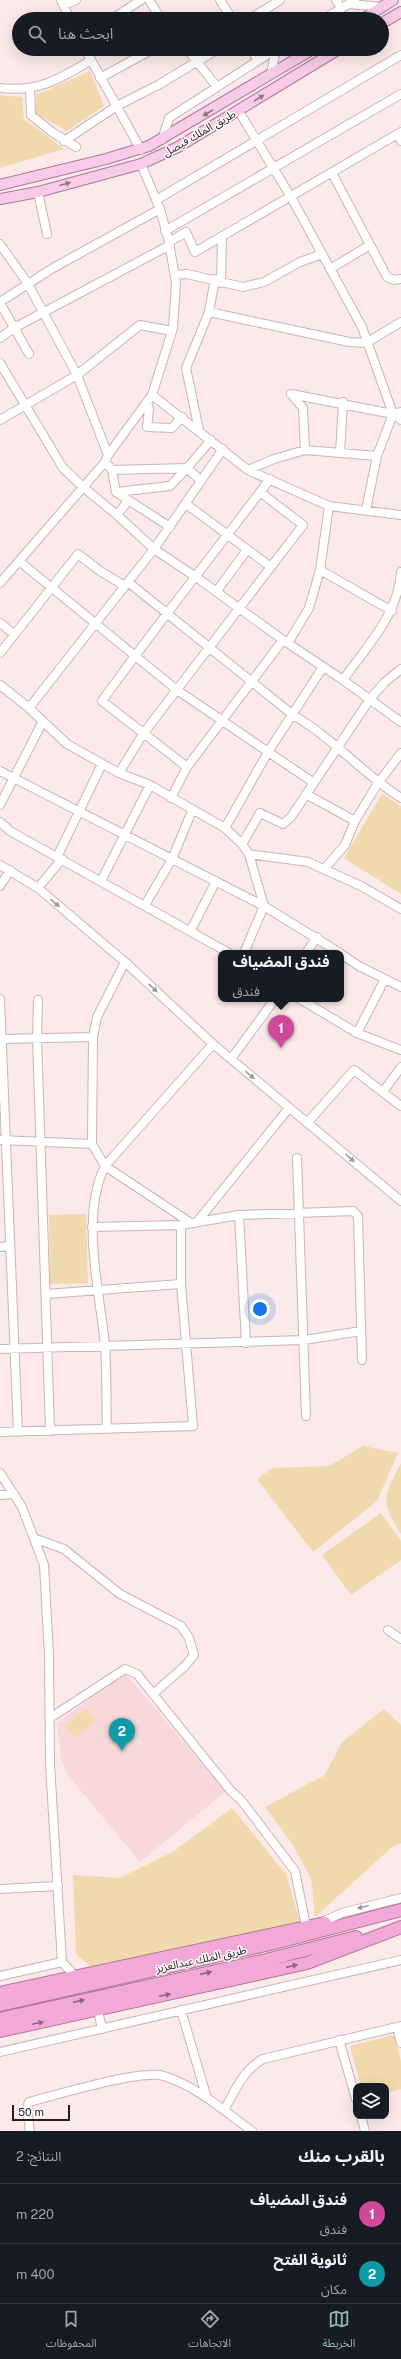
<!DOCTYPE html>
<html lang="ar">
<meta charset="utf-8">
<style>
body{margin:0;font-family:"Public Sans","Noto Sans Arabic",sans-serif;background:#20242c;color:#f1f3f6;direction:rtl}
.controls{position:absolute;right:12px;bottom:12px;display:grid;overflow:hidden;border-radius:8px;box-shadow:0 4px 16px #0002}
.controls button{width:36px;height:36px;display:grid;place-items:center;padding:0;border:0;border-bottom:1px solid #363941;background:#171b24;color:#f1f3f6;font:20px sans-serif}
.scale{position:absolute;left:12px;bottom:10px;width:58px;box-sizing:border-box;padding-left:4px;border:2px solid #271f1f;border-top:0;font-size:11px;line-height:14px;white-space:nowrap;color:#271f1f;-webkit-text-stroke:3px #fffafa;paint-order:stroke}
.you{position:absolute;left:260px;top:1309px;width:14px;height:14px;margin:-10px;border:3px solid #fff;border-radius:50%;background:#1a73e8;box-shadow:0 0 0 6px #1a73e833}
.badge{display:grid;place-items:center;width:26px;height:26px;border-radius:50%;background:#95b7b5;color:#fff;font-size:13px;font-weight:700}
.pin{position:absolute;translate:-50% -33px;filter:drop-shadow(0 1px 2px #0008)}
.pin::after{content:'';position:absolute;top:21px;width:14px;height:12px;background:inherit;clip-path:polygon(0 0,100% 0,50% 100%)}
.popup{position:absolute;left:218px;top:950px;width:126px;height:52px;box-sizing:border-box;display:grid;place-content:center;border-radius:8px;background:#171b24;filter:drop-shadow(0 1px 3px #0005);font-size:13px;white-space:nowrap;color:#9ea1a6}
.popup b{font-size:15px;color:#f1f3f6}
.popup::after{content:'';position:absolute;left:50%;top:100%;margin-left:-8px;border:8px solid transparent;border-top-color:#171b24}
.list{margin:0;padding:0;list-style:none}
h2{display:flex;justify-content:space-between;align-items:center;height:52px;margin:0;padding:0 16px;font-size:17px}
h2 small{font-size:13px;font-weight:400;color:#9ea1a6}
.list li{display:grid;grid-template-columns:26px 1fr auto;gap:12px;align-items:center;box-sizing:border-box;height:60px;padding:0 16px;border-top:1px solid #363941}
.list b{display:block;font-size:15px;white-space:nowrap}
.list p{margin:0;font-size:13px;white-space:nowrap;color:#9ea1a6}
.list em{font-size:13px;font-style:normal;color:#9ea1a6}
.icon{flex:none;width:22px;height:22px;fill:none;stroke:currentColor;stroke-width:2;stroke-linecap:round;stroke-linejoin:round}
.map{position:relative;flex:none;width:401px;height:2131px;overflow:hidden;direction:ltr}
.search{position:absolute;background:#171b24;box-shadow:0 4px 16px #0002;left:12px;right:12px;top:12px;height:44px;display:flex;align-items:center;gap:10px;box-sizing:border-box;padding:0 14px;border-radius:22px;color:#9ea1a6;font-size:15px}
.sheet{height:172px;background:#171b24}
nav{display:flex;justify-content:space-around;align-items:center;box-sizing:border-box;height:56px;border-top:1px solid #363941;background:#171b24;font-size:11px;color:#9ea1a6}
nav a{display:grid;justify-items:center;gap:2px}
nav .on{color:#95b7b5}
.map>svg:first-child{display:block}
.built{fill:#f8d8d9}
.green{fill:#f0d9ac}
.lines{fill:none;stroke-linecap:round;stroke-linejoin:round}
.minor-casing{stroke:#cbb4b5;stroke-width:10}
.major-casing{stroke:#ac7997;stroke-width:12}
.highway-casing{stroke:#ac7997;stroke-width:14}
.minor{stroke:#fff;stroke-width:8}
.major{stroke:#f8cbe8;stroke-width:10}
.highway{stroke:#f3a9d8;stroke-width:12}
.oneway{fill:#907584}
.oneway2{fill:#9e9a9a}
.oneway3{fill:#8d647c}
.labels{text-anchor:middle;stroke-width:3;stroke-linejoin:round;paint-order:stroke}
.street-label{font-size:11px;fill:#271f1f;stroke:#fffafa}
</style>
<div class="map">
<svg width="401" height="2131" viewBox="0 0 401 2131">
<rect width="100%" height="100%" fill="#fce9e9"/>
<path class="built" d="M125,1673L226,1791L140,1862L68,1775L61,1759L57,1723Z"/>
<path class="green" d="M90,71L104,106L67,131L35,113L36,95Z
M0,95L22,97L24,119L64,149L0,168Z
M382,794L401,806V894L344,858Z
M86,1214L88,1283L50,1284L49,1215Z
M363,1446L398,1453L377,1501L313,1552L257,1479L272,1468L329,1466Z
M401,1463V1534C380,1500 383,1497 401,1463Z
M381,1513L401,1541V1560L351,1595L322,1555Z
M87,1709L97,1721L75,1738L65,1726Z
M384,1709L401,1725V1843L392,1847L315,1917L311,1878L291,1842L265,1807L325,1775L342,1742Z
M232,1808L286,1874L300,1922L92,1968L76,1954L73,1875L119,1878L173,1852Z
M394,2035L401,2061V2089L386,2093V2086H361L350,2046Z"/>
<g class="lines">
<defs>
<path id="minor" d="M61,0L70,19
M149,0L161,19
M220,0L232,19
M336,0L341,8
M349,4L382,7
M64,5L76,0
M112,19L141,0
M250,19L280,0
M324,19L355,0
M85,49L141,150
M187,49L217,87
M251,49L258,61
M271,74L276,49
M100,78L153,49
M0,88C38,92 58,80 90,61
M30,89L31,115L52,132L76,147
M238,110L291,197L362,327L393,414L377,456L366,510
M397,134L401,141
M162,140L169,118L276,49
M64,141L117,106L160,84L218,49
M332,173L387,277L394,280L401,279
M38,192L47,234
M156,200L401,55
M165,231L401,94
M169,242L186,232L195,252L401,132
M0,244L28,284L77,375L108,455
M330,269L370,245
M175,275L187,274L243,287L264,282L300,262L322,254
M221,283L222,237
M0,302L53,268L160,209
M0,303L29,354
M209,312L349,342L366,343L401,322
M0,338L14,328L170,245
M0,363L63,468L83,487L117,515L154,549L196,577L283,640L343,680L401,722
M291,394L393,414
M291,394L303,408L305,450
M152,395L248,470L329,506L401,515
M147,402L149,409L147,427L172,428L182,417
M401,412L393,414L401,420
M0,420L77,375L140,325L172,331
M199,430L186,368L209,312L215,279
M340,453L343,402
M105,462L112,470L187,468L211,440
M112,470L116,492L170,486L187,468L201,481
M248,470L274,459L305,450L377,456
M116,492L170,527
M186,504L271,567
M117,515L128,501
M19,561L177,690L314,783
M320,570L392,611
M128,582L293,715C333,738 362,773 401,798
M0,583L105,462L108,455L152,395L173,328L176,283L169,242L160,209L141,164
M216,592L247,550
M0,623L14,634
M288,643L309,608L320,570L329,506
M0,653L78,554L100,571L125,586
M343,680C367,646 398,615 401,572
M0,685L29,708L67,744L119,773L150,785L225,828L242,844L249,854L264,906L244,953
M29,708L154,549L223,449
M187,767L102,701C156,626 214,553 270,479
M0,771L264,906L340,953
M119,773L143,734L303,525L260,492
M306,794L355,821L378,783L401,753
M171,798L187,767L283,640
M0,805L43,721
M0,822L10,831L229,953
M225,828L268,752L323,667
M242,844L260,813L283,824L291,817L370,699L385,682L401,669
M249,854L308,862L361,886L401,909
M57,857L102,764
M0,865L38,888L125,962L213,1044L401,1201
M324,869L345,845L355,821
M101,881L150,785
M0,886L10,870
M38,888L62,859
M145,905L172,859L192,811
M191,930L216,881
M306,953L317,937
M341,954L359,966L401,987
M125,962L97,1017L93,1037L92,1144L105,1166L191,1223
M0,999L18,1432
M300,999L357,1033L401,1050
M38,1000L37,1038L50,1431
M357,1033L385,979
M2,1039L93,1037
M231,1059L275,999
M383,1092L401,1067
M307,1123L354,1070L401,1106
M0,1140L92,1144
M297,1158L306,1416
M239,1215L246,1343
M197,1222L289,1108
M92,1227L181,1225L239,1215L353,1211L358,1216L362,1360
M0,1247L10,1246
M46,1294L181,1284
M0,1349L304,1340L361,1331
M107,1429C106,1401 107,1374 105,1346C100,1292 80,1216 105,1166L213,1044
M0,1432L193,1426L181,1284V1225
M0,1473L22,1507L44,1565L49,1656L50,1764L62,1962L77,1978
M0,1495L14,1494
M36,1539L64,1549L120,1594L181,1626L189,1638L194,1655L185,1666L153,1694
M388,1630L401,1639
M50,1718L125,1669L137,1674L231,1791L241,1800L295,1871L306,1926
M0,1889L58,1886
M320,1923L342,1913L401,1898
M0,1976L62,1962
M98,2010L102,2029
M181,2010L206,2095
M397,2027L401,2043
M339,2040L356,2099
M0,2052L401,1960
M224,2110C235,2091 243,2070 263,2059L401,2026
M361,2116L365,2131
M30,2131L27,2108L29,2102C56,2095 142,2069 164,2076C198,2087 224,2111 252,2131"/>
<path id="major" d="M363,19L393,0
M382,23L401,12
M0,185L106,159L149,146L313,49
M0,199L38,192L141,164L178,147L339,49"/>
<path id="highway" d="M0,1993L325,1923
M0,2005L270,1944L401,1910
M0,2019L266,1960L356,1937
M0,2031L307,1963L401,1927"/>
</defs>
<use href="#minor" class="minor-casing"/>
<use href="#major" class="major-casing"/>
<use href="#highway" class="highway-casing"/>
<use href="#minor" class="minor"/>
<use href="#major" class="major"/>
<use href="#highway" class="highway"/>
</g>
<defs><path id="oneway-solid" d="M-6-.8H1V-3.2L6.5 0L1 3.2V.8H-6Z"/></defs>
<g class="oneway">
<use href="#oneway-solid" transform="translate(259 98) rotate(-31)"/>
<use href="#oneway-solid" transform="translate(208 113) rotate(149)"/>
<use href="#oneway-solid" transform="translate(65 184) rotate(-15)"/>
</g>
<g class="oneway2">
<use href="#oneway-solid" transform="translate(55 903) rotate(40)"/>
<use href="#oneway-solid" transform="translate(153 988) rotate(43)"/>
<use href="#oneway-solid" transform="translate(250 1075) rotate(40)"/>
<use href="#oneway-solid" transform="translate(350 1158) rotate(40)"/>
<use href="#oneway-solid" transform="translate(363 1907) rotate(166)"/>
</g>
<g class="oneway3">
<use href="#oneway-solid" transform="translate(292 1966) rotate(-13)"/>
<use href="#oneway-solid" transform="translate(206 1973) rotate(-13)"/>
<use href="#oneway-solid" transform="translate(165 1995) rotate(-12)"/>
<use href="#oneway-solid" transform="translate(79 2001) rotate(-13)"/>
<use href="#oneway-solid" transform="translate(38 2023) rotate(-12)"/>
</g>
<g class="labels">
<g class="street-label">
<text transform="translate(199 133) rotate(-30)" y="4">طريق الملك فيصل</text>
<text transform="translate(201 1959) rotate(-12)" y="4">طريق الملك عبدالعزيز</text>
</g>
</g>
</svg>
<div class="controls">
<button><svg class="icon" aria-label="layers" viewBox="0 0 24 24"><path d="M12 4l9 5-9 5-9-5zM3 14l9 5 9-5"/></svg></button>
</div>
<div class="scale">50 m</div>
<div class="you"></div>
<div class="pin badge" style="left:281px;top:1048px;background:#d1479c">1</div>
<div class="popup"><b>فندق المضياف</b>فندق</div>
<div class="pin badge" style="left:122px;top:1751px;background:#0f9aa8">2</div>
<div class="search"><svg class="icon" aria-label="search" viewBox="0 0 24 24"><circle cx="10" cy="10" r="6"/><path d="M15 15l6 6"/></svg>ابحث هنا</div>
</div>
<section class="sheet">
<h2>بالقرب منك<small>النتائج: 2</small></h2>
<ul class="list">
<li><span class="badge" style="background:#d1479c">1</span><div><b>فندق المضياف</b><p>فندق</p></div><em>220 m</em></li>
<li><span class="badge" style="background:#0f9aa8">2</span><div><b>ثانوية الفتح</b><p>مكان</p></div><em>400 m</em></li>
</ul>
</section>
<nav>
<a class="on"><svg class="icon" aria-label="map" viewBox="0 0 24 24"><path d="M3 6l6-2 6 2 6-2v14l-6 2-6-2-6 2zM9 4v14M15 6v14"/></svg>الخريطة</a>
<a><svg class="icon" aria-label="directions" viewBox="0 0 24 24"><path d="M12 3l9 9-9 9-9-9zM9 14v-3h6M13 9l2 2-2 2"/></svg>الاتجاهات</a>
<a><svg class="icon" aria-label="saved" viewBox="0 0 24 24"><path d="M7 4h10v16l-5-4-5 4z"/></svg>المحفوظات</a>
</nav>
